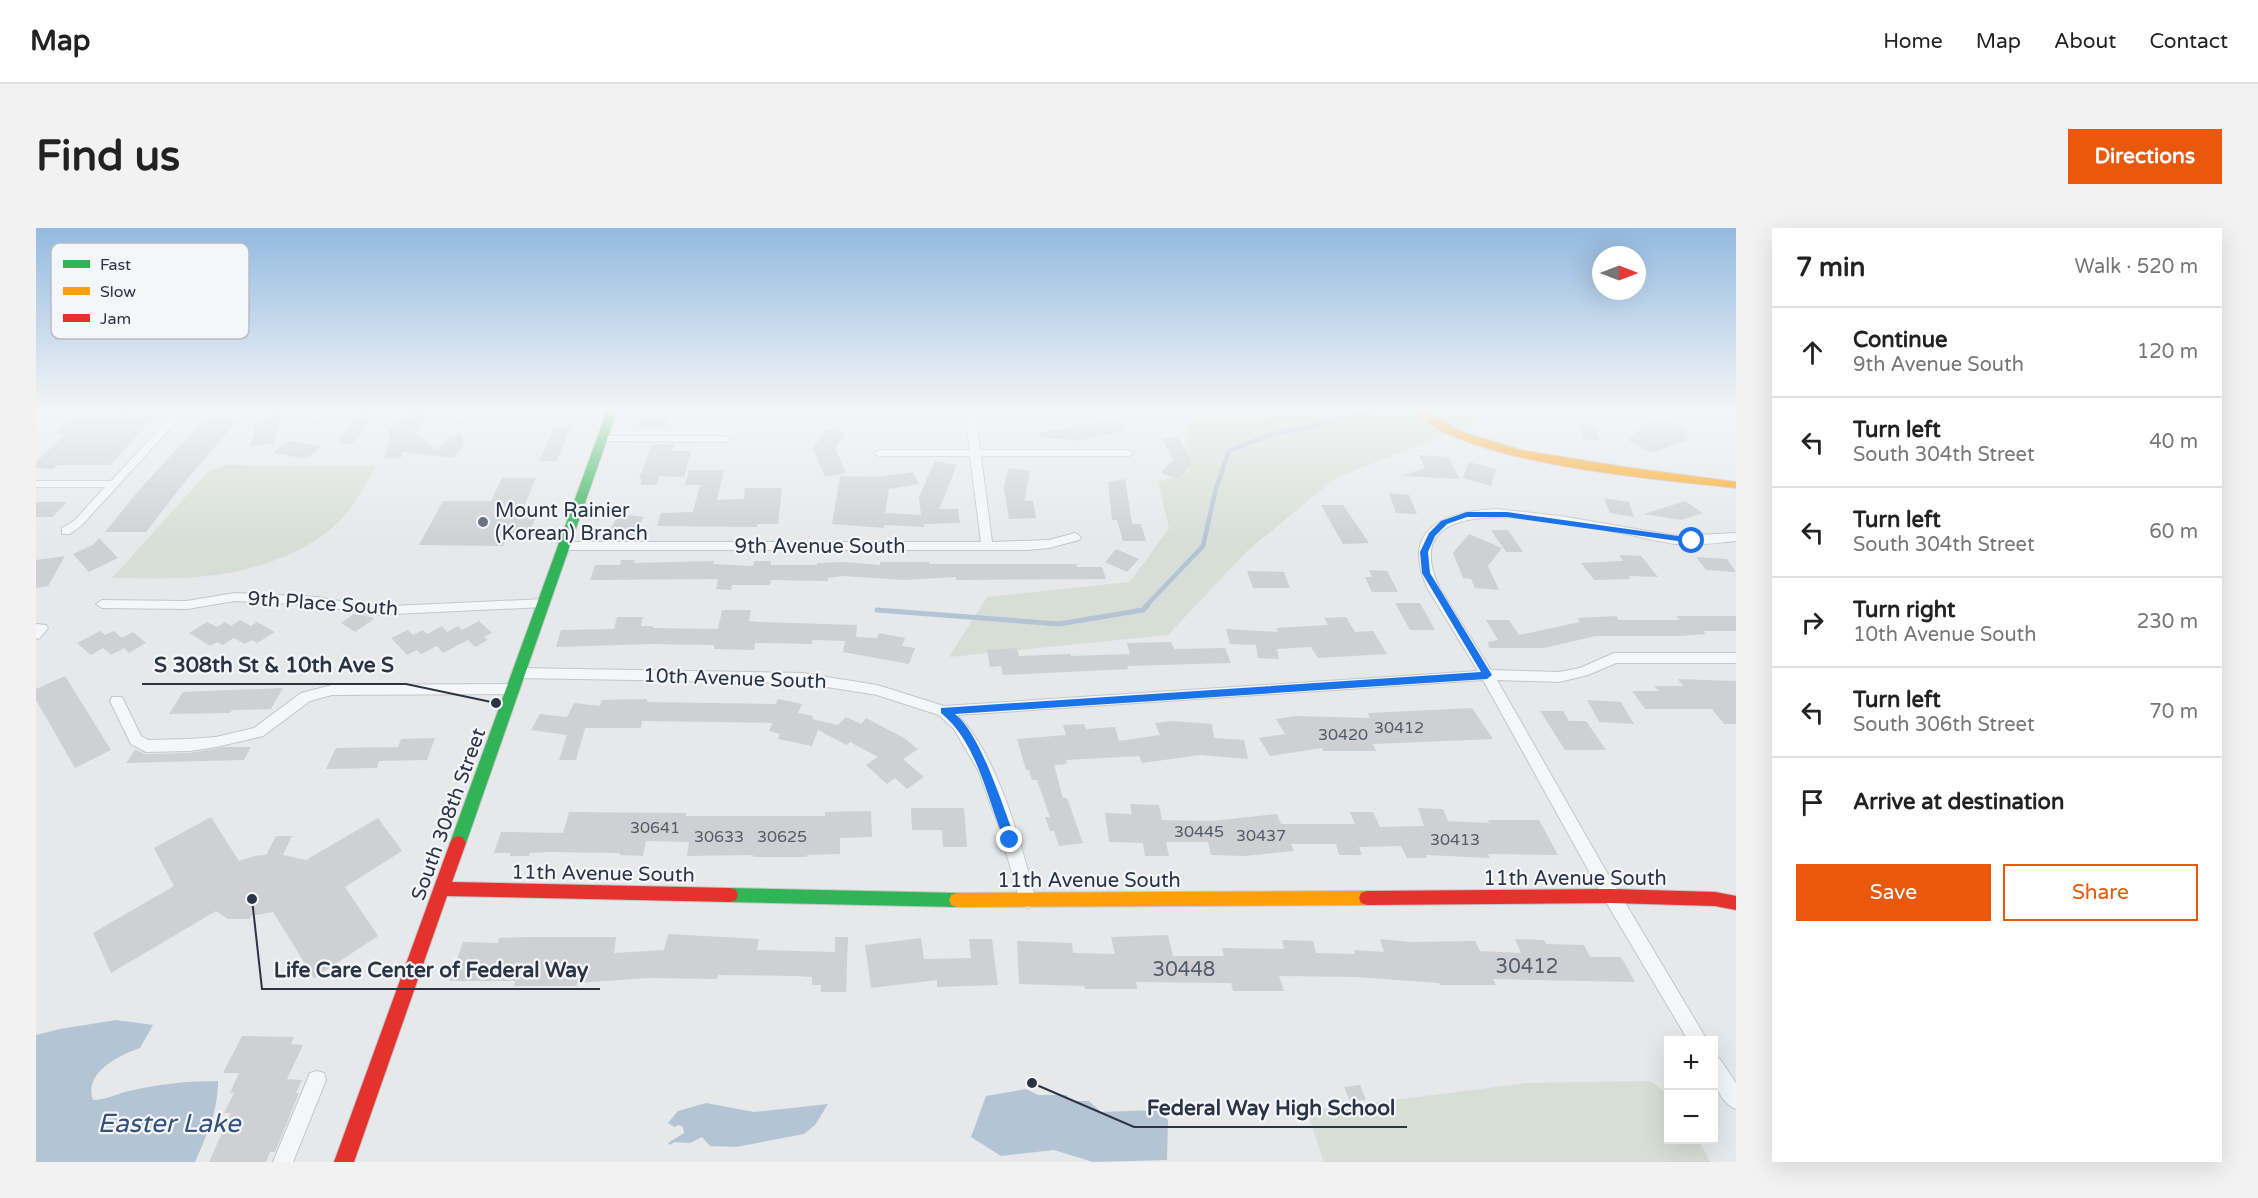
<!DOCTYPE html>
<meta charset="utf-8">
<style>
body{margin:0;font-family:"Varela Round",sans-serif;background:#f2f2f2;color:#222}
.controls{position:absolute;right:18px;bottom:18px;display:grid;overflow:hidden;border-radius:0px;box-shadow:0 6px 24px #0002}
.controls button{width:54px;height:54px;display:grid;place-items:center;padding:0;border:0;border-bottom:2px solid #e0e0e0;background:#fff;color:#222;font:30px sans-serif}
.compass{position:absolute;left:1556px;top:18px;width:54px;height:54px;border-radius:50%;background:#fff;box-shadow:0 6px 24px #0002;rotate:90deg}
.stop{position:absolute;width:18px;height:18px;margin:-14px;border:4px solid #1a73e8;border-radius:50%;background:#fff}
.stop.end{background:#1a73e8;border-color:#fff;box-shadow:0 2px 6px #0008}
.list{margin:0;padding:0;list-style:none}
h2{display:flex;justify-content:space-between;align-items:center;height:78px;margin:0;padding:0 24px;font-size:26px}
h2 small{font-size:20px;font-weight:400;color:#767676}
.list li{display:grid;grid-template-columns:39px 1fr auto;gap:18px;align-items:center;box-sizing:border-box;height:90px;padding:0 24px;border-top:2px solid #e0e0e0}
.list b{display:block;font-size:22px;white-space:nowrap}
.list p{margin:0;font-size:20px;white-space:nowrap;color:#767676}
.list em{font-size:20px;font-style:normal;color:#767676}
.actions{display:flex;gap:12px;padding:18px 24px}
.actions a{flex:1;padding:14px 0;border:2px solid #ea580c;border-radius:0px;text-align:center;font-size:21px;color:#ea580c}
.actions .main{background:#ea580c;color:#fff}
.icon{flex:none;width:33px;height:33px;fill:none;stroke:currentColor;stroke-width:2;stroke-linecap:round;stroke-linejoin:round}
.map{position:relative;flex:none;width:1700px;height:934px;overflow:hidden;border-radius:0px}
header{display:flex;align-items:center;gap:36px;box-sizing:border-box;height:84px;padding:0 30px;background:#fff;border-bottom:2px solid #e0e0e0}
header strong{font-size:28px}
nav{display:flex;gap:33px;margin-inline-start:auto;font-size:21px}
.intro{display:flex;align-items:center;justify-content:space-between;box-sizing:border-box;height:144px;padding:0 36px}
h1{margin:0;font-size:42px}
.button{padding:15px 27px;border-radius:0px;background:#ea580c;color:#fff;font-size:21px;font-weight:700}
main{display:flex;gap:36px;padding:0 36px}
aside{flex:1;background:#fff;border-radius:0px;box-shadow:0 6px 24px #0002}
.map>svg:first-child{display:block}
.green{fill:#d6ded6}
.water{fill:#b4c4d5}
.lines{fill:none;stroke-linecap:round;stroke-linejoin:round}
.stream-far1{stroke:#b4c4d5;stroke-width:4.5}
.stream{stroke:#b4c4d5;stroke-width:5}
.building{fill:#ced0d3}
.street-casing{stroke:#c4c6c8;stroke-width:2}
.fast-casing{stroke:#c4c6c8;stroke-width:2}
.slow-casing{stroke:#c4c6c8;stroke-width:2}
.jam-casing{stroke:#c4c6c8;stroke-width:2}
.street{fill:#f5f6f7;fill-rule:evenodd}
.fast{fill:#30b455;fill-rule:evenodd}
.slow{fill:#ff9f0a;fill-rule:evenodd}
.jam{fill:#e5322d;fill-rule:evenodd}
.route{fill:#1a73e8}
.poi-dot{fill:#6c737f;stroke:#f4f6f9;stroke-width:2}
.labels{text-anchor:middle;stroke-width:4.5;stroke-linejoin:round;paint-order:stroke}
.number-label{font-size:16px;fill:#545c69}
.poi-label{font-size:20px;fill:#2b3445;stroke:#f4f6f9;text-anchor:start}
.street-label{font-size:20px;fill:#2b3445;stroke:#f4f6f9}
.near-number-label{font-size:20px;fill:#545c69}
.near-water-label{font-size:26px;font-style:italic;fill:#34527a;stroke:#f4f6f9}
.key{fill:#f4f6f9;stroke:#b8bcc3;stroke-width:1.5}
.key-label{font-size:16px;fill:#2b3445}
.leader{fill:none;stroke:#2b3445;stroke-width:2}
.callout-dot{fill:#2b3445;stroke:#f4f6f9;stroke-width:2}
.callout-label{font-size:21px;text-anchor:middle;font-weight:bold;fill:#2b3445;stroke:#f4f6f9;stroke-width:4.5;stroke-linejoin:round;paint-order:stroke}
</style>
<header>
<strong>Map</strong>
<nav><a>Home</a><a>Map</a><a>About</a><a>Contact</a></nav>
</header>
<div class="intro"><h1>Find us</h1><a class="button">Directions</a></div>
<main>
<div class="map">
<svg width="1700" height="934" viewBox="0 0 1700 934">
<rect width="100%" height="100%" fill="#e6e8ea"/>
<path class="green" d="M1320,183H1444L1446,193L1301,249L1211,323L1132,407L913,429L951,369L1094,354L1133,300L1122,254L1152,244L1151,194Z
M190,237L340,238C330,254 321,274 308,288C294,304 275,316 256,325C195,353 140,351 76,350L173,243Z
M1614,853L1632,866V912H1662L1675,934H1288L1271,883L1491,855Z"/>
<path class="water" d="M80,792L117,797L104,820C83,827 47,845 57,872C70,872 79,866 93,863C123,856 151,853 182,853C182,883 171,907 159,934H0V807L24,801Z
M990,861L1002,867H1030L1035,873H1053L1065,884L1121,882L1132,892L1131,932L1057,934L1018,922L965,928L935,909L950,868Z
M670,875L718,884L792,876L779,897L768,906L700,919L674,918L666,909L654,915L639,914L634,917L632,915L648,905L647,899L643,897L638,899L632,895L642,883Z"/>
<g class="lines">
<path class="stream-far1" d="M1109,379L1167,318L1180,260L1193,223L1234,207L1343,183"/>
<path class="stream" d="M841,382L1023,396L1107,382L1111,378"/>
</g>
<path class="building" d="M83,183L121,186L74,237H22L17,241L0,240V234L31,205H20L40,186H81Z
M234,183H245L238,215L214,219L221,192H227Z
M324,183H340L316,216L301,215Z
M370,183H395L378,204L401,222L414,209L426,206L428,217L417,230L366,224L365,230L348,231L354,208L351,205Z
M606,185H634L630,200H601Z
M170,190L202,192L151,251L110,304H69L104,261Z
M1080,191L1090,202L1042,213L1004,209V205Z
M1614,191L1647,197L1653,212L1615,225L1592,212Z
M1541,195L1558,197L1565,213L1548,211Z
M518,199H535L521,233H503Z
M790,201L810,205L799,220L810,245L789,249L777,220Z
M1126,210H1143L1156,235L1143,251L1125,245L1137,232Z
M252,213L286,218L270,231L237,225Z
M616,216H638L636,223H655L648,249L624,248L620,257H604L606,251H603Z
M1383,227L1412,229L1424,251L1365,248L1389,240Z
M899,233L921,237L903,281H922L924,295L888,296V299L848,297V300L796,296L804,248L841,249L877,244L883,256L853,261L849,285L885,287L883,269Z
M1433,234L1460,241L1455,258L1427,250Z
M972,240L994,243L988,273H997L1000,290L973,291L968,260Z
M653,242H688L681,272L708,271L709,260H746L742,296H721V299L621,298L625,285L657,284L664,257H649Z
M466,250H500L488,278H493L490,283H502L493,305H472L467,318L383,317L407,273H455Z
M1089,251L1096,296H1105L1110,313H1087L1081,292H1076L1072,254Z
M1353,265L1373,267L1381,286L1360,285Z
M1568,270L1593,274L1598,289L1574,285Z
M1649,273L1667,285L1645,292L1608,286Z
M0,274H31L16,289H0Z
M1285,277H1307L1333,315L1307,316Z
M583,286L608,289L598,308L572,305Z
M1455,302H1472L1487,324H1470Z
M1433,306L1466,320L1452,338L1463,362L1439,360L1435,351L1427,350L1417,325Z
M63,310L82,330L53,344L37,326L57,317Z
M1080,321L1103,331L1091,344L1069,334Z
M1583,327L1605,328L1622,349L1593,348L1595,351L1558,352L1545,335L1587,333Z
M29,328L12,358L0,360V332Z
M1660,329L1691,331L1700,344L1670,342Z
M585,332H599L598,335L678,333L677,336L717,338L718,333H735V337H781V335L807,334L844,337V334H893L894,336H1040L1041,339H1066L1070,351L920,352V349L867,352L807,348L792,350V353L735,352L734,357H696L695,362L680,361L682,351L554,352L559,337H584Z
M1333,342L1351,343L1362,364H1336L1329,349H1336Z
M1211,343L1248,344L1254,360H1217Z
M1359,375H1384L1399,402H1374Z
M686,382H715L713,393L723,394L821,397L820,409L841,410L843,405L869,410L866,418L879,420L873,436L807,424L809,413L776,412V416L719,415L718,422L678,421V417L614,416L520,419L525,402L578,401L581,389H607L605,398H617V400L682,401Z
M318,386L335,389L338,391L319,404L305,395Z
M1580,388L1583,392H1644L1640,388H1700V403H1667L1670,406L1644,408H1560L1508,420H1453L1452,414L1462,412L1450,392H1473L1483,407L1544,394L1541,390Z
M1310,389L1319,404L1337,403L1351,426L1282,430L1275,419L1241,421L1243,431L1222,430L1220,417L1194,416L1190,401L1242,404L1240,400L1292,397L1288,390Z
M204,392L215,398L221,394L239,404L221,415L216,412L209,416L198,410L187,417L181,414L174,418L153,405L171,394L181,399L189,394L195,398Z
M443,393L456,405L448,409L452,412L439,419L432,412L407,425L401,418L385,426L381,422L371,427L355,410L372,402L377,407L387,402L391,406L406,398L411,404L422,398L426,402Z
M64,403L69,407L78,403L86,410L97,404L110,415L93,425L88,420L75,427L67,420L55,427L41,415Z
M1135,414L1138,421L1189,420L1195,435L1091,438L1092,441L967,447L965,438L954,439L951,422L981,420L983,428L1035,426V428L1094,426L1091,415Z
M29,448L75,522L39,540L0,472V461Z
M1642,451L1700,453V496H1688L1676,481H1609L1596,463H1623L1618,458H1647Z
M247,460L235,481L196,482L194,485L133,486L147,464Z
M611,471V474L740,476L742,471L766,476L762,485L777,488L776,491L802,497L810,489L825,496L830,490L868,510L882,521L867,531L888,549L871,561L859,550L851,556L830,537L842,529L814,514L811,517L782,502L776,518L742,511L744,506L733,503L737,495L606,493L605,500H549L540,532H523L531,507L495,502L504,486L531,489L538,475L564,478L566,472Z
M1551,472L1585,474L1598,496L1563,494Z
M1436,480L1457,511L1337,516L1340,523H1287L1286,520L1234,528L1223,510L1249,506L1240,491L1259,488L1334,490L1332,485Z
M1504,483H1527L1533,493H1550L1570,522H1529Z
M1136,493L1176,496L1178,510L1208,512L1212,531L1164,527L1106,535L1103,528L1030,532L1031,536L1018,537L1027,570H1031L1047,615L1023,618L1018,603H1014L1009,589H1014L1001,552H996L993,542H990L981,511L1030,507L1027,497L1048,496L1050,501L1079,499L1083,513L1124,507L1119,495Z
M399,510L391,532L343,533L341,540L290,541L300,520L362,519L365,511Z
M188,519H215L208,532L90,535L99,522L110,526L153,525Z
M1094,576L1123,577L1126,592L1176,593L1241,586L1245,596H1319L1314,584H1337L1344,599L1388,598L1382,580L1407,581L1412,593L1453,595L1452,592H1503L1522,627L1452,626L1454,630L1390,627L1391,630H1371L1365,618L1323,619L1326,627H1303L1300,616H1255L1258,623L1209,628L1175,627L1172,614H1130L1133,628H1109L1107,615L1073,614L1069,585L1096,586Z
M875,580H928L931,619H907L906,602H876Z
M835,583L836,609L804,610V626L771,627V629H717V627L651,628L653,614L610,613L607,628L584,627V625L513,624L494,625L493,628H474V625H458L465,604L527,605L533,584L650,585V588H789V584Z
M175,589L203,633L218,628L230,627L240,608H256L247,627L270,632L342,590L366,623L309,659L342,708L278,750L237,684L215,688L214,691H192L180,683L75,745L57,705L138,658L118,620Z
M632,706L723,711L721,722L762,723L799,724V709H812L810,764H785V757H776V749L760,748L682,747L681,751L612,750L541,755L540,758H478L479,753H414L427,714L462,715L463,710L491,709H580L578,725L628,722Z
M1132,707L1137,728H1188L1186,720L1248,721L1246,712L1277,713L1280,725L1319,726L1318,722L1348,724L1344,711L1374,714L1439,713L1444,723L1485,725L1479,711L1508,712L1510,716L1548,717L1554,729H1585L1599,754L1457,751L1460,757H1404L1403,755L1319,749L1243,748L1248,763H1197L1195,755L1100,754L1101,761H1049L1048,758L983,756L981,713L1036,715L1037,725L1079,726L1075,709Z
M885,710L888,731L935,730L933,711H956L962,757L901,759V752L835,760L829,717Z
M206,808L258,809L255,816L267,817L251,851L266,852L260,865H263L239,924H234L230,934H173L195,885H188L198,865H194L203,845H187Z
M1324,857L1330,872L1314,873L1308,859Z"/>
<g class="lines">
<defs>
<path id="street" d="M140,183H150L46,297L34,306H26V300L38,293L69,259H0V253H75Z
M281,183H291L283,194H275L274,192Z
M422,183H432L426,194L422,195L417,192Z
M929,183H939L944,222H1093L1098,225L1093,228H945L956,314L1013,312L1039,305L1045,309L1043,312L1013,320L991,322H528L522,318L528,314H945L934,228H843L838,225L843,222H934Z
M566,208H689L694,211L689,214L562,213V209Z
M1460,281L1524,288L1641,308L1700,305V313C1680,315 1660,318 1640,316C1593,310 1344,237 1404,361L1455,442L1523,444L1544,440L1578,425H1700V435H1580L1552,447L1523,454L1461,452L1566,636L1671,812H1652L1570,674L1447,452L921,487C962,526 986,619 1000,673L998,678L992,680L986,678L984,673L963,599L942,542L918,501L903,487L841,467L766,455L482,450L475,445L482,440L766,445L841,457L908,478L1442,443L1392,361C1363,300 1409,284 1460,281Z
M199,365L281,369L336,379L508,371L514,375L508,379L336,387L281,377L199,373L151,381L66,380L60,376L66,372L151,373Z
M0,396L10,397L12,400L4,410L0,411Z
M477,456L484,461L477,466L296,467L274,473L227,508L180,519L153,523L110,524L95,516L74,473L76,469H86L105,508L112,512L153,511L180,509L218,500L265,465L296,457Z
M1678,828L1684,831L1700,855V881C1680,873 1676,846 1678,828Z
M281,843L288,845L290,852L257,934H237L274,845Z"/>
<path id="fast" d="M571,183H581L430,615L427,620L422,622L417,620L414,615Z
M694,660L921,665L927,667L929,672L927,677L921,679L694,674L688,672L686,667L688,662Z"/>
<path id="slow" d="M1377,183H1389L1424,203L1484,222L1588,239L1700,254V260C1623,251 1431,237 1377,183Z
M1331,663L1337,665L1339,670L1337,675L1331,677L921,679L915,677L913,672L915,667L921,665Z"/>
<path id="jam" d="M422,608L427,610L430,615L416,654L694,660L700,662L702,667L700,672L694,674L411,668L318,934H298L414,615L417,610Z
M1575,661L1679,664L1700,668V682L1679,678L1575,675L1331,677L1325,675L1323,670L1325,665L1331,663Z"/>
</defs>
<use href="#street" class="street-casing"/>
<use href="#fast" class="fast-casing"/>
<use href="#slow" class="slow-casing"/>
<use href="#jam" class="jam-casing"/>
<use href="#street" class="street"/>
<use href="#fast" class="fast"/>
<use href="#slow" class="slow"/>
<use href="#jam" class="jam"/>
</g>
<linearGradient id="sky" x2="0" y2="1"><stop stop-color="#93bae0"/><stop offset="0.58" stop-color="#f4f5f6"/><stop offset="1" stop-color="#f4f5f6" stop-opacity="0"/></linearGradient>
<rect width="1700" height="314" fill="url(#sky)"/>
<path class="route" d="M1431,284H1471L1656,310L1660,313L1656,315L1471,289H1431L1411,296L1399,308L1392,324L1394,345L1456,447L1451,451L919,486C945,506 967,580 980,612L978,616H970C951,573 943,516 905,485V480L1445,444L1386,345L1384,324L1393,305L1405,293Z"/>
<circle class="poi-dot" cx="447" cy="294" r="6"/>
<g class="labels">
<g class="number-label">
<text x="1363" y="505">30412</text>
<text x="1307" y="512">30420</text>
<text x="619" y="605">30641</text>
<text x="1163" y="609">30445</text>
<text x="1225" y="613">30437</text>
<text x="683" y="614">30633</text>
<text x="746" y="614">30625</text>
<text x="1419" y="617">30413</text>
</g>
<g class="poi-label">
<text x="459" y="289">Mount Rainier<tspan x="459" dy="23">(Korean) Branch</tspan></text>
</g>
<g class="street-label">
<text x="784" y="325">9th Avenue South</text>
<text transform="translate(287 375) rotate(4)" y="7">9th Place South</text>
<text transform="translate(699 450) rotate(2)" y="7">10th Avenue South</text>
<text transform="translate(412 586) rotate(-70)" y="7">South 308th Street</text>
<text transform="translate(567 645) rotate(1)" y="7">11th Avenue South</text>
<text x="1539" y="657">11th Avenue South</text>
<text x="1053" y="659">11th Avenue South</text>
</g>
<g class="near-number-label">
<text x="1491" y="745">30412</text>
<text x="1148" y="748">30448</text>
</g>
<g class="near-water-label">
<text x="133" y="904">Easter Lake</text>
</g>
</g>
<rect x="15" y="15" width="198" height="96" rx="9" class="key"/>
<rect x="27" y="32" width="27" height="8" fill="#30b455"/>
<rect x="27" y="59" width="27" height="8" fill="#ff9f0a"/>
<rect x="27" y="86" width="27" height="8" fill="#e5322d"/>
<g class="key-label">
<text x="64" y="42">Fast</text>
<text x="64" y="69">Slow</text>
<text x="64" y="96">Jam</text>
</g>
<path class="leader" d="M460 475L370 456H106M216 671L226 761H564M996 855L1098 899H1371"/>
<g class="callout-dot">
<circle cx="460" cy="475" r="6"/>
<circle cx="216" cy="671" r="6"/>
<circle cx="996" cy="855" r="6"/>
</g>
<g class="callout-label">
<text x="238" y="444">S 308th St &amp; 10th Ave S</text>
<text x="395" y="749">Life Care Center of Federal Way</text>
<text x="1235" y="887">Federal Way High School</text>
</g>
</svg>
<div class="controls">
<button>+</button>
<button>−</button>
</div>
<svg class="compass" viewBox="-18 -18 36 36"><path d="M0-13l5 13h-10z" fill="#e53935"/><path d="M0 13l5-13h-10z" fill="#767676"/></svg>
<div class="stop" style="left:1656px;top:313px"></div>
<div class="stop end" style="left:974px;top:612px"></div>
</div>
<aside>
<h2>7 min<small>Walk · 520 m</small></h2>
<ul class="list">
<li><svg class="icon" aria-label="ahead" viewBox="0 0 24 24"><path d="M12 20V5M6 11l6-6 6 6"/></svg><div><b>Continue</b><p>9th Avenue South</p></div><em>120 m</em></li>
<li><svg class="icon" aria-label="left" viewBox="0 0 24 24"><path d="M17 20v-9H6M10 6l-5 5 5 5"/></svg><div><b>Turn left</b><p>South 304th Street</p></div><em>40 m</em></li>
<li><svg class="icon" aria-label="left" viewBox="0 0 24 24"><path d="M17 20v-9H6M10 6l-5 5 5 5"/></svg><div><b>Turn left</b><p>South 304th Street</p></div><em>60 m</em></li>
<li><svg class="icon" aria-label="right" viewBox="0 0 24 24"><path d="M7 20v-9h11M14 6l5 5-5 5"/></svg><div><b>Turn right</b><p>10th Avenue South</p></div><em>230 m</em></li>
<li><svg class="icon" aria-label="left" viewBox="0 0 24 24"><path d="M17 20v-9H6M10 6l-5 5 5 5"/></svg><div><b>Turn left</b><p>South 306th Street</p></div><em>70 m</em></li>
<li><svg class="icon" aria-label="arrive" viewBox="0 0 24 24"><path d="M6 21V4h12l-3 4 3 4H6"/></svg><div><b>Arrive at destination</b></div></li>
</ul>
<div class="actions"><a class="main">Save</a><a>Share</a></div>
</aside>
</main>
